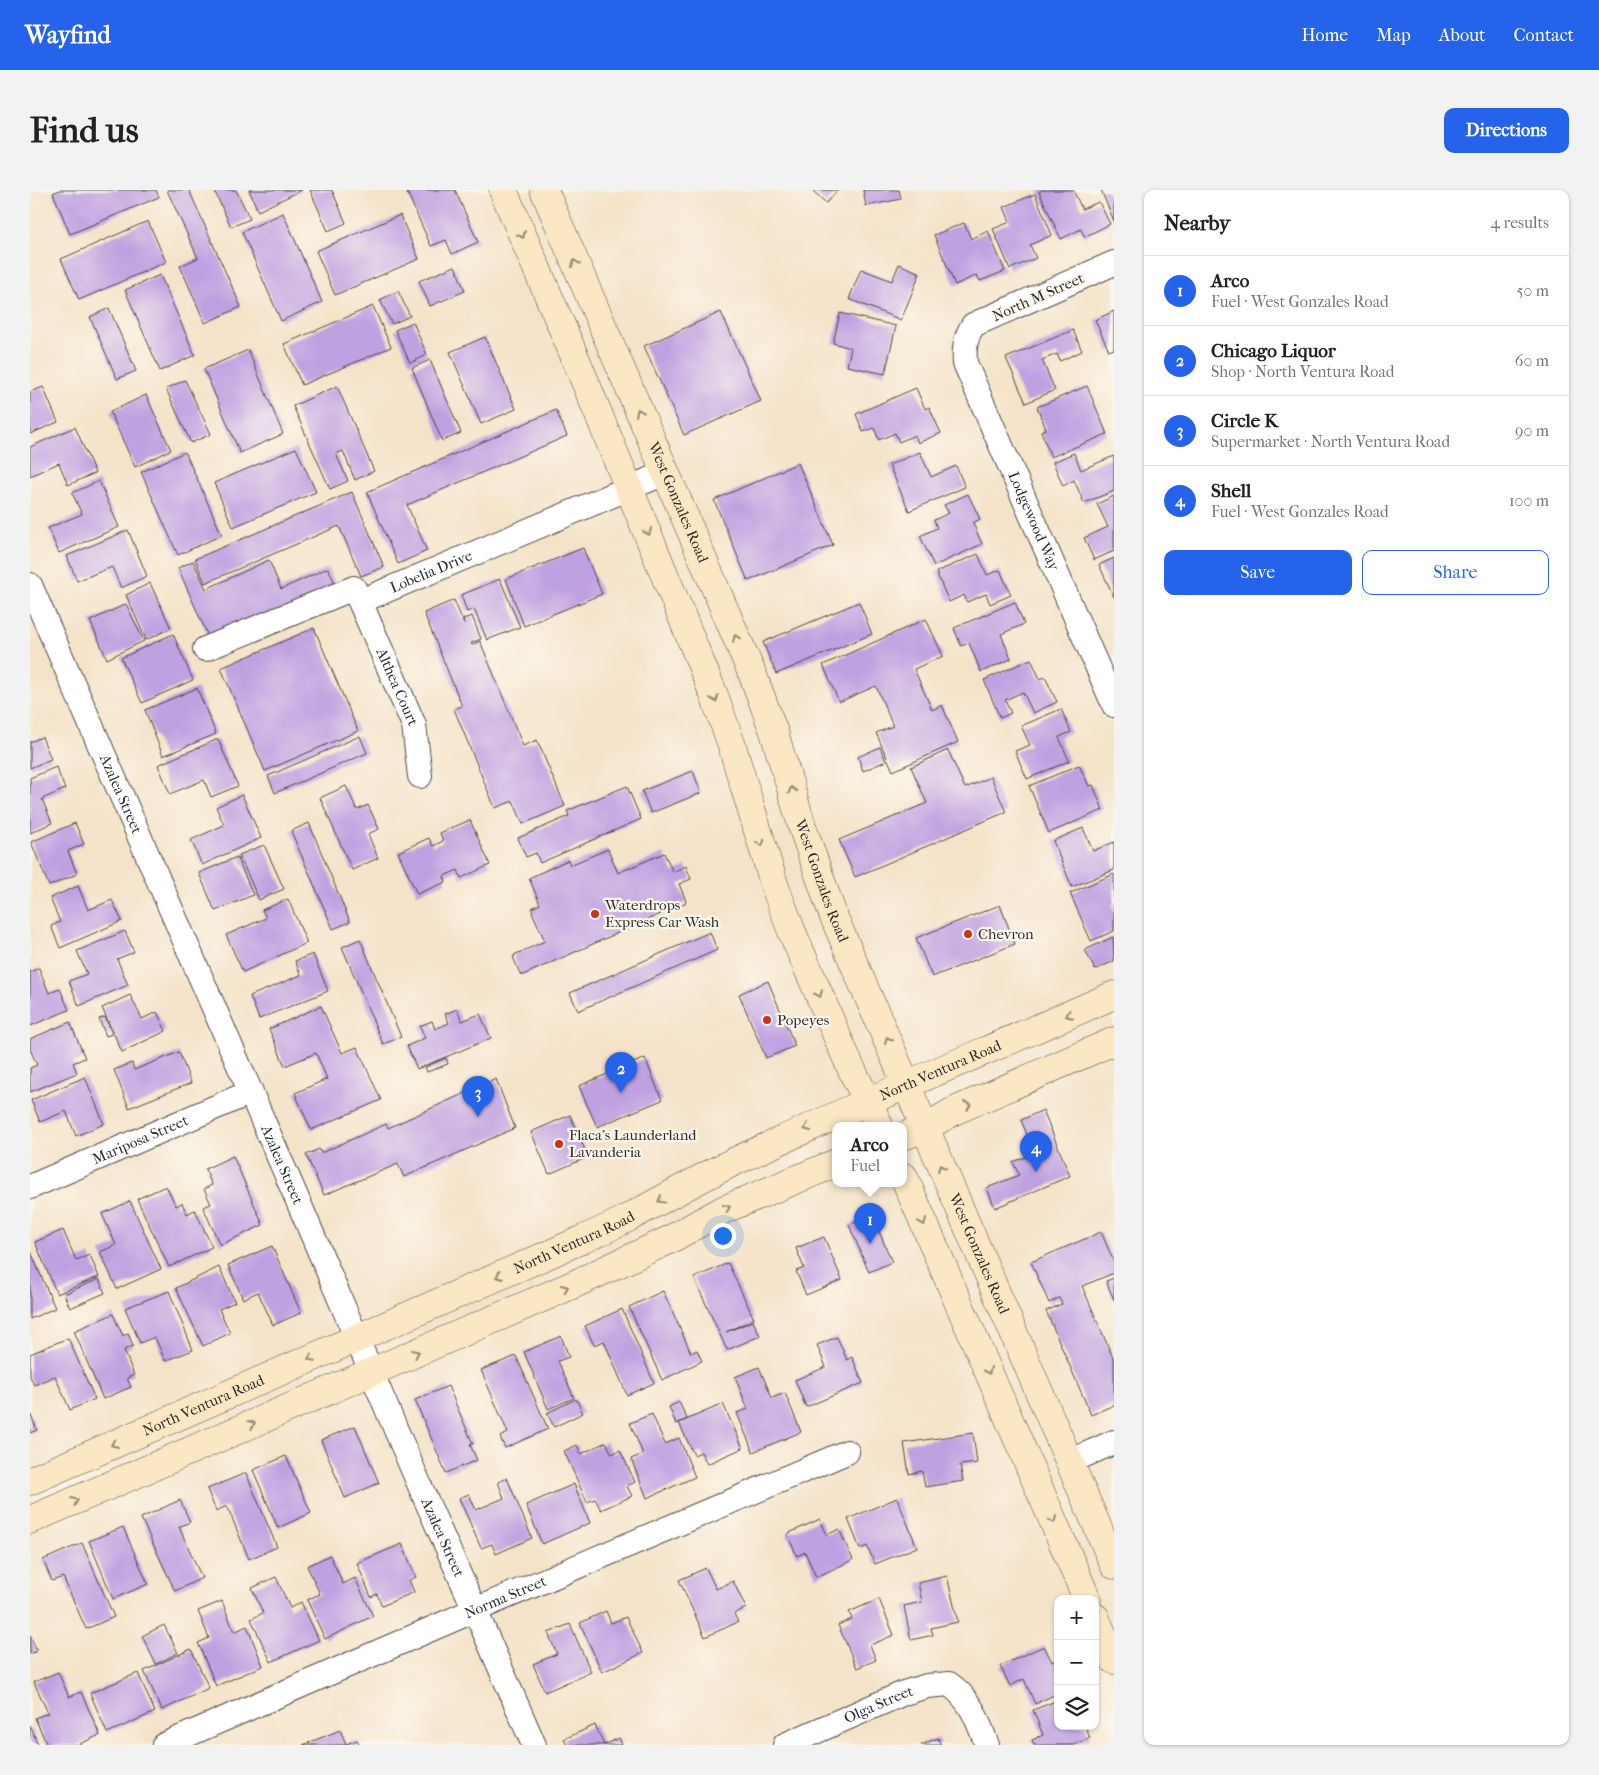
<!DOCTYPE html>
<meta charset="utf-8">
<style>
body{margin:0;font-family:"IM FELL French Canon",serif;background:#f2f2f2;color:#222}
.controls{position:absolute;right:15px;bottom:15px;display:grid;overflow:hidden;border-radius:10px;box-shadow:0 1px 4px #0004}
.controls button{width:45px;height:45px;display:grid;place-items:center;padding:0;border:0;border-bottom:1px solid #e0e0e0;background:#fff;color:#222;font:25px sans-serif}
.you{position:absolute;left:692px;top:1045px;width:18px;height:18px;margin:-12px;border:4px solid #fff;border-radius:50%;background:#1a73e8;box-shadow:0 0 0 8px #1a73e833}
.badge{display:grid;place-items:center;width:32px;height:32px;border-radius:50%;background:#2563eb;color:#fff;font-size:16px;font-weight:700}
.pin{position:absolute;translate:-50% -41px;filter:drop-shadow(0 1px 2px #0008)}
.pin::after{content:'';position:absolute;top:26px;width:18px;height:15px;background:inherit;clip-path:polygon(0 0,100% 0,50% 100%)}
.popup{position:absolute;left:802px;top:932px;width:75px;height:65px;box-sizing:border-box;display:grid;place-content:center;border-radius:10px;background:#fff;filter:drop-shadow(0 1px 4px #0005);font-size:16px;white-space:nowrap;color:#767676}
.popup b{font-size:19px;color:#222}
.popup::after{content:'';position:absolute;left:50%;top:100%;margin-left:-10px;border:10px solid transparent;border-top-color:#fff}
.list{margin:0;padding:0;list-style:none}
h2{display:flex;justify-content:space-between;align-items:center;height:65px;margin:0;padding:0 20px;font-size:21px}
h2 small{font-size:16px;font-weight:400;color:#767676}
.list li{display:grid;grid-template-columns:32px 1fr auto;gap:15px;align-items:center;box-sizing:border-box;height:70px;padding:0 20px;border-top:1px solid #e0e0e0}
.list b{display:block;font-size:19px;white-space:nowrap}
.list p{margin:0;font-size:16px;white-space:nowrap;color:#767676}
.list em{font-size:16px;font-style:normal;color:#767676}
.actions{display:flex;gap:10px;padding:15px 20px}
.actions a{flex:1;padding:11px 0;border:1px solid #2563eb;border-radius:10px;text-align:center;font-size:18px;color:#2563eb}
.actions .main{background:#2563eb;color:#fff}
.icon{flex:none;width:28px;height:28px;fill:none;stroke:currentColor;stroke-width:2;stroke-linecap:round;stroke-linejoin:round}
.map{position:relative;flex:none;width:1084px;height:1555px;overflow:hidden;border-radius:10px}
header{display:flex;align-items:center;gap:30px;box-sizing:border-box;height:70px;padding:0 25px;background:#2563eb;color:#fff}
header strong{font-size:24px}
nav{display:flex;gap:28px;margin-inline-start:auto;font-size:18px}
.intro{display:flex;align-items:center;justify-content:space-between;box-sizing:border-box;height:120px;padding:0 30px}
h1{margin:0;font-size:35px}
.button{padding:12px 22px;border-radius:10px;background:#2563eb;color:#fff;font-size:18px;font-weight:700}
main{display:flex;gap:30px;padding:0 30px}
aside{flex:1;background:#fff;border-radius:10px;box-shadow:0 1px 4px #0004}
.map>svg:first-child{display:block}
.building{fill:#bfa0e1}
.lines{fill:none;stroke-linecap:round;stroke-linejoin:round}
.street-casing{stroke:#494743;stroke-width:26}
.secondary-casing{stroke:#494743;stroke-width:29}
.street{stroke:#fff;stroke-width:24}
.secondary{stroke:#fbe7c3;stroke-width:28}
.oneway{stroke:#938977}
.poi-dot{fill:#c8321e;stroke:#fbf7ec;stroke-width:2}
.labels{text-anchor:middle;stroke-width:4.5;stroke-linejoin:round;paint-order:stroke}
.street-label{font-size:15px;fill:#2b2b2b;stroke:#fbf7ec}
.poi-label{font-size:15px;fill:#2b2b2b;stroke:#fbf7ec;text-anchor:start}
</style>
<header>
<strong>Wayfind</strong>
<nav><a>Home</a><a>Map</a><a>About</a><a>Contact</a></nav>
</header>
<div class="intro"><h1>Find us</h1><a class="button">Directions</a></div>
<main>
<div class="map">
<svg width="1084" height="1555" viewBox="0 0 1084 1555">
<rect width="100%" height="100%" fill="#fbf7ec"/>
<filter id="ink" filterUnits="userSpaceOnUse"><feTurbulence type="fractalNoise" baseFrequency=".02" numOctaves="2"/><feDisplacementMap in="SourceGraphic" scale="10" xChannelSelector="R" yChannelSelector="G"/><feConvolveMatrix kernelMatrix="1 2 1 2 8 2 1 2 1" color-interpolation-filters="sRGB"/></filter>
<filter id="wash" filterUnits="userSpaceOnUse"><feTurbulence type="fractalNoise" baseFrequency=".0096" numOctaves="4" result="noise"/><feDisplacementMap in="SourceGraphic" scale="20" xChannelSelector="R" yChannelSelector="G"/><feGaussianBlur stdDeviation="1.12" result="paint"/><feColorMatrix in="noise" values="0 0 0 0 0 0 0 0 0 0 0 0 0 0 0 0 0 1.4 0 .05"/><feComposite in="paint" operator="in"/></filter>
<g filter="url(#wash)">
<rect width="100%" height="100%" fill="#f5e3c9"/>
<g id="blocks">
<path class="building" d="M30,0H126L129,7L40,44L23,3Z
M137,0H159L211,117L175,133L150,76L168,68Z
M184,0H206L220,29L201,37Z
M219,0H272L228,21Z
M280,0H302L316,33L298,41Z
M376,0H425L448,52L422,64L416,50L401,56Z
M782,0H808L796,13Z
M833,0H869L871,9L836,16Z
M1012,0H1043L1052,19L1069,12L1080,34L1054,47L1051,39L1031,49L1009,2Z
M1071,0H1084V31Z
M1005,4L1022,45L1000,55L1006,68L980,79L963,39L980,32L974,17Z
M253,23L292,112L251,131L212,42Z
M370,25L389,69L305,105L286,61Z
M118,31L136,72L49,110L31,69Z
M934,33L941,49L958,41L975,81L950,91L947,85L925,95L904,45Z
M869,74L890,83L871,130L819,109L831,79L862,91Z
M425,76L435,101L400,116L389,91Z
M130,85L165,165L130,181L95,100Z
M368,101L380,126L362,134L350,110Z
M343,116L361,157L272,195L254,154Z
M79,118L106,181L87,189L60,127Z
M1084,121V159L1079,161L1065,130Z
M691,122L731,211L654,245L614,156Z
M810,123L866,136L855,184L817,176L821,158L803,153Z
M383,132L397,165L380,173L365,140Z
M1043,140L1052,161L1030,171L1027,164L1012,170L1025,200L996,213L976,168Z
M455,147L486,219L451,234L420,162Z
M218,160L253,244L210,263L174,179Z
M400,170L431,243L412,251L382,178Z
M155,190L181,244L161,253L136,199Z
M307,196L344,281L325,290L313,261L306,264L318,291L300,299L263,216Z
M1057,196L1077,244L1021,267L1011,241L1016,239L1007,217Z
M13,197L28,232L0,244V202Z
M886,198L895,219L899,217L911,243L888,253L885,245L869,252L865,243L849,250L844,238L833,242L826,224Z
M116,205L141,260L105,277L80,222Z
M526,220L537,246L377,315L397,361L368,374L337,302Z
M45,237L65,283L38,295L29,273L0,286V257Z
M266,258L286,302L203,337L184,293Z
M155,262L192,345L148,365L111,282Z
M890,262L901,287L926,276L935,297L879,321L859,275Z
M1044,263L1051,280L1084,266V301L1054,313L1044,290L1033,296L1023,272Z
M768,273L803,355L718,391L684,310Z
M69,291L89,337L29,363L18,338L52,324L42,303Z
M322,302L354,377L331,386L309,336L175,393L165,369Z
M938,304L950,329L943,333L952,354L904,376L890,346L907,338L904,330L919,323L914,315Z
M1084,306V361L1064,370L1054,348L1078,337L1067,314Z
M98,340L117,386L91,398L82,377L47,391L37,366Z
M553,358L572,404L494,436L476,389Z
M948,364L957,385L970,380L981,405L960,414L956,404L937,412L934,405L919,412L906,382Z
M1084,368V407L1069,375Z
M239,370L251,399L298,378L307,397L181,453L148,378L163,371L176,399Z
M470,389L490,437L457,450L444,419L437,422L431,405Z
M120,393L141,438L116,450L96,405Z
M424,410L434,434L433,429L442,426L451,449L441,453L442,455L450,451L493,556L507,550L535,616L493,634L483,611L465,618L424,519L432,516L394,423Z
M829,412L842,444L746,484L733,452Z
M985,412L994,434L971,444L981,469L951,482L939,453L931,456L924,438Z
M96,414L114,451L77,469L60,431Z
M896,429L913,466L884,479L902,520L912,515L928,552L863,581L846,543L863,536L846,496L809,512L793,475Z
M284,438L328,541L235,581L191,478Z
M143,444L163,490L112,513L91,468Z
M1001,469L1010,489L1015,487L1027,512L1003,523L993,502L975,510L981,523L970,528L954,490Z
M167,498L186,544L133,566L115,520Z
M1031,519L1041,542L1029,547L1039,571L997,589L985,561L1000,555L991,536Z
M330,546L337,563L245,603L238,586Z
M12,547L21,569L0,578V552Z
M188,549L208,596L181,607L174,590L140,604L128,575Z
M850,557L856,571L833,581L828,567Z
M918,560L935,598L961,587L976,622L825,687L809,650L897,613L881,577Z
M1049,575L1059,596L1063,595L1073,620L1019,643L999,596Z
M26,577L35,599L12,609L22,633L0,643V588Z
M663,581L671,603L621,623L612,601Z
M316,596L327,620L338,615L349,639L338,644L348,668L322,680L290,608Z
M597,596L611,629L510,673L506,663L496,667L488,648L539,626L537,621Z
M212,605L231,648L172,675L161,650L194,635L186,617Z
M440,630L460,675L431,688L428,680L414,686L416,692L387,704L368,662L399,648L403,656L413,651L410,643Z
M45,633L54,654L38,661L47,684L19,696L1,652Z
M279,633L320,732L303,739L261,641Z
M1053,638L1063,661L1084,652V680L1042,697L1023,651Z
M234,655L254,699L229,710L209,665Z
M578,659L588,683L634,663L643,682L656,676L661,689L649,694L656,711L655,713L491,786L483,767L485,766L484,765L515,751L502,722L503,721L502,718L510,714L499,688L538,670L540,675Z
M207,667L223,705L185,721L169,683Z
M1084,684V714L1082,715L1084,720V741L1061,751L1040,703Z
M48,696L58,720L82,710L92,731L30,758L21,736L30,732L20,708Z
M258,709L277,753L213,782L196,745L236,728L232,720Z
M970,715L985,754L902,787L886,748Z
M95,741L104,762L87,769L98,795L49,816L39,791L57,784L47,761Z
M680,742L687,760L548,821L540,803Z
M1083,747L1084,771L1065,780L1055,760Z
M330,749L371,847L353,854L312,757Z
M283,764L298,801L229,829L220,806L271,785L265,771Z
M9,778L19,803L30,799L39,820L0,836V782Z
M738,791L765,856L736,868L709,804Z
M100,805L112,829L127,822L136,841L92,862L72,818Z
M291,816L312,863L327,857L351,910L281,940L265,903L297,889L286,863L255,876L239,839Z
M427,819L432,831L450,824L461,848L387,879L377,856L395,848L390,836L402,831L405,839L419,833L415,824Z
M75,827L82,844L76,846L69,829Z
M40,832L55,868L43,873L47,883L0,902V878L7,875L0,859V849Z
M149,862L161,893L99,918L84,880L102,873L104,880Z
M416,868L418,874L397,882L395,877Z
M615,868L632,910L567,937L549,896Z
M55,887L74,934L46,946L36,921L10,932L1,910Z
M466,889L485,938L374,987L368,974L294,1005L276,965L289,959L291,963L356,934L358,938Z
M1013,920L1040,986L965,1018L957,998L989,985L983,972L1005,963L991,930Z
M540,925L558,967L519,984L501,942Z
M203,966L233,1035L190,1055L173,1017L181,1014L174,999L182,995L175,979Z
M136,996L146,1016L152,1013L157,1024L165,1020L182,1057L139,1077L107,1009Z
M100,1011L131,1079L87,1099L70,1062L86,1055L72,1024Z
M842,1025L862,1072L839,1082L819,1035Z
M33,1040L46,1070L60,1065L69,1087L27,1104L5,1052Z
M1071,1042L1084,1072V1083L1052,1096L1084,1170V1215L1061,1225L1016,1121L1032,1114L1029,1108L1019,1113L1001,1072Z
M794,1047L812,1090L776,1105L766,1081L774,1078L766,1058Z
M242,1056L271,1123L243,1135L228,1102L213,1109L198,1075Z
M0,1060L25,1118L0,1129Z
M698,1073L724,1129L696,1142L723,1131L730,1146L697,1160L664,1088Z
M189,1077L205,1112L189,1119L200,1143L173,1156L146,1098Z
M1084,1088V1110L1076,1091Z
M69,1089L75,1103L40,1118L34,1104Z
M139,1101L163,1160L135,1171L125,1147L110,1153L95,1118Z
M633,1101L661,1163L667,1160L672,1171L632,1190L599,1117Z
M592,1119L624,1193L597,1205L574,1151L564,1155L555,1136Z
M83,1124L93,1146L98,1143L103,1156L94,1160L104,1185L97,1188L101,1197L73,1209L44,1141Z
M531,1146L539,1167L528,1171L544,1208L518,1219L494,1162Z
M807,1147L817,1170L822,1167L833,1193L776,1217L765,1190L796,1177L787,1155Z
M38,1148L65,1209L40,1220L25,1186L4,1195L0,1186V1164Z
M486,1166L518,1239L475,1258L470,1247L478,1243L451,1180Z
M729,1177L742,1208L755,1203L771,1242L723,1262L707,1223L718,1219L705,1187Z
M418,1196L443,1254L440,1255L447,1270L416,1283L385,1210Z
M546,1209L553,1223L524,1237L517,1223Z
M649,1212L657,1229L646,1234L639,1217Z
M693,1214L713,1258L677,1274L671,1262L664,1265L649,1233Z
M0,1223L7,1240L0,1243Z
M622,1224L635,1254L649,1248L665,1287L617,1308L601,1269L613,1264L600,1233Z
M325,1236L349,1293L315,1308L291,1250Z
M943,1243L947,1273L930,1275L933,1291L895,1297L892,1281L879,1284L874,1253Z
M576,1252L582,1264L590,1260L605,1292L597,1296L602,1306L571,1320L565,1309L557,1312L534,1261L547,1255L551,1264Z
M256,1266L281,1323L248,1338L223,1280Z
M216,1283L247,1357L219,1369L197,1316L186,1321L177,1299Z
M477,1288L502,1348L466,1364L462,1354L451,1358L429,1308L439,1304L446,1320L474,1308L468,1292Z
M544,1294L560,1333L512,1354L496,1315Z
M867,1308L887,1357L845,1374L837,1356L830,1359L818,1329Z
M150,1310L160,1332L149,1337L172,1388L145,1401L111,1328Z
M790,1329L797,1345L809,1339L823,1370L786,1387L775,1362L767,1366L757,1344Z
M93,1337L118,1394L83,1409L59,1351Z
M52,1353L84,1427L56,1439L33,1387L22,1391L13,1370Z
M372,1354L386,1387L379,1390L384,1402L352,1416L347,1404L341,1407L327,1373Z
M300,1365L313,1394L325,1388L343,1426L295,1449L277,1410L290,1404L277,1376Z
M676,1378L686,1399L703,1391L716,1418L704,1424L708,1432L675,1447L649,1390Z
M917,1386L928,1432L901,1438L903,1445L881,1450L874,1416L892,1412L888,1393Z
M246,1387L260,1418L271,1412L289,1450L241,1472L221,1429L233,1423L222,1398Z
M849,1409L864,1445L840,1455L846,1470L827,1478L808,1435L822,1429L819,1422Z
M192,1411L204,1442L217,1436L233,1476L186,1496L168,1453L179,1448L168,1421Z
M576,1421L581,1433L596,1427L613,1463L572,1482L550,1433Z
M540,1434L561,1482L515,1502L503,1474L527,1464L518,1443Z
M134,1435L148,1463L126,1474L112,1446Z
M0,1445L7,1461L0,1464Z
M1014,1456L1022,1472L1028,1469V1503L1005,1514L994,1489L980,1496L970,1476Z
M161,1459L179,1498L132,1520L114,1481Z
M28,1482L39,1507L51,1502L70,1545L47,1555H17L5,1528L18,1523L4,1492Z
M108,1483L125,1522L77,1543L60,1503Z
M1028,1510V1536H1055L1060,1548L1043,1555H1004L1002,1550L1013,1545L1003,1520Z
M0,1535L8,1555H0Z
M565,1535L574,1555L589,1548L592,1555H537L534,1549Z
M310,1540L316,1554L327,1550L330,1555H273Z
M908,1548L911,1555H891Z"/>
</g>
</g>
<g filter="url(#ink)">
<use href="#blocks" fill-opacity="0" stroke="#494743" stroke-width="1"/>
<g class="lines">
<defs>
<g id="street">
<path id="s1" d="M1084,73L943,135C935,148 934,158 935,173L1084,515"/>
<path id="s2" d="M0,395L271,1018L393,1303L445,1420L504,1555"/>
<path id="s3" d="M331,411L635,283"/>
<path id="s4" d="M175,459L324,398L384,535L390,586"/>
<path id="s5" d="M0,997L221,902"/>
<path d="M1039,1272L1084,1252"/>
<path id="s6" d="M134,1555L445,1420L817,1262"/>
<path id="s7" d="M755,1555L874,1503L897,1496L919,1494C941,1509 948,1531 957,1555"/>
</g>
<g id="secondary">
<path d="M473,0L547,172L684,505L702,556L745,697L762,742L820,876L849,935"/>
<path id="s8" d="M514,0L724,488L744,542L772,636L803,725L1084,1375"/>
<path d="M874,946L895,938L922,922L1084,851"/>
<path d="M874,987L1057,1409"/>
<path id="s9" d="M0,1291L524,1062C548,1051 573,1041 596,1029C634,1009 671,987 710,969C833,912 959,860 1084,805"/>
<path d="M0,1330L547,1093L639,1050L693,1020L806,973"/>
<path d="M1065,1427L1084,1470"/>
</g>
</defs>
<use href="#street" class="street-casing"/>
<use href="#secondary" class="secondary-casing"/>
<use href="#street" class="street"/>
<use href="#secondary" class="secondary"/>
</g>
<defs><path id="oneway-chevron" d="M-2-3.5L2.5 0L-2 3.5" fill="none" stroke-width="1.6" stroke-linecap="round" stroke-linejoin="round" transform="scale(1.25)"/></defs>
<g class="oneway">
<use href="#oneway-chevron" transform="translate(492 45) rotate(66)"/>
<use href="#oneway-chevron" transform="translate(545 73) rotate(-113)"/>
<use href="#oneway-chevron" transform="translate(609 222) rotate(-113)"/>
<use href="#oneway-chevron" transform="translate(618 342) rotate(68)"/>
<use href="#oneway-chevron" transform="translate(706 448) rotate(-114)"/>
<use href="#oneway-chevron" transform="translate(685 509) rotate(70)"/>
<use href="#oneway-chevron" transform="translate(762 600) rotate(-106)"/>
<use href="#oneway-chevron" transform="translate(731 653) rotate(73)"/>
<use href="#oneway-chevron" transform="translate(789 804) rotate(66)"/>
<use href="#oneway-chevron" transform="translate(1039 825) rotate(156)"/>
<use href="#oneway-chevron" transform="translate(858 850) rotate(-114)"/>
<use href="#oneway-chevron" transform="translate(938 915) rotate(-24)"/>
<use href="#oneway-chevron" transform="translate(777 938) rotate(156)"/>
<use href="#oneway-chevron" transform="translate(911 978) rotate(-114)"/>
<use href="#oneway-chevron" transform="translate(631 1010) rotate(151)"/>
<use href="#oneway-chevron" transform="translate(697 1018) rotate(-24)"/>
<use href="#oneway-chevron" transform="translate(893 1032) rotate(67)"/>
<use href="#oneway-chevron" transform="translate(469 1086) rotate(156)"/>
<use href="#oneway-chevron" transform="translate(535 1098) rotate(-24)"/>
<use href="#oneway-chevron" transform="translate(386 1163) rotate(-23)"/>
<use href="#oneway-chevron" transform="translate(281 1168) rotate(156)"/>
<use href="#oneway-chevron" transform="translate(958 1181) rotate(67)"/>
<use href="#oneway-chevron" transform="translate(222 1234) rotate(-23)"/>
<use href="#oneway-chevron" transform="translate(84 1254) rotate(156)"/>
<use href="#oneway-chevron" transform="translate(45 1311) rotate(-23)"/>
<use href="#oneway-chevron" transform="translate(1023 1330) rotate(66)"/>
</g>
</g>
<g class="poi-dot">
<circle cx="565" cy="724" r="5"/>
<circle cx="938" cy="744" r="5"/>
<circle cx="737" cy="830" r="5"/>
<circle cx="529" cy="954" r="5"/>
</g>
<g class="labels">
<g class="street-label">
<text transform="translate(1008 107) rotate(-24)" y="5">North M Street</text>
<text dy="5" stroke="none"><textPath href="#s8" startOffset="340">West Gonzales Road</textPath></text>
<text dy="5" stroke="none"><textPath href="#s1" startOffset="366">Lodgewood Way</textPath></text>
<text dy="5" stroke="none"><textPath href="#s3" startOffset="76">Lobelia Drive</textPath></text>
<text dy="5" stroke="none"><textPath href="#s4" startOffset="269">Althea Court</textPath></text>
<text dy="5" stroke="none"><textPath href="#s2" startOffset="228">Azalea Street</textPath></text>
<text dy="5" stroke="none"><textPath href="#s8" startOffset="745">West Gonzales Road</textPath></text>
<text dy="5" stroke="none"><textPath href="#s9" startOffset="999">North Ventura Road</textPath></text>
<text dy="5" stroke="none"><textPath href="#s5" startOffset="120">Mariposa Street</textPath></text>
<text dy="5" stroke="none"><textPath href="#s2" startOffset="632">Azalea Street</textPath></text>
<text dy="5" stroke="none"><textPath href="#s9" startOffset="594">North Ventura Road</textPath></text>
<text dy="5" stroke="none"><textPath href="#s8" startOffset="1150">West Gonzales Road</textPath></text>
<text dy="5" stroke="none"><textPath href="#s9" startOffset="189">North Ventura Road</textPath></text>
<text dy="5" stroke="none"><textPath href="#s2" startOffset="1038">Azalea Street</textPath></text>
<text dy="5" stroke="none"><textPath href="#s6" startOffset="372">Norma Street</textPath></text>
<text dy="5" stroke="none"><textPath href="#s7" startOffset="102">Olga Street</textPath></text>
</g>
<g class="poi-label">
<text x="575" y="720">Waterdrops<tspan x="575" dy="17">Express Car Wash</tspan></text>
<text x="948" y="749">Chevron</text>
<text x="747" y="835">Popeyes</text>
<text x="539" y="950">Flaca's Launderland<tspan x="539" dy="17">Lavanderia</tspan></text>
</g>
</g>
</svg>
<div class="controls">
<button>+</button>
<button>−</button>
<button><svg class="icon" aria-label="layers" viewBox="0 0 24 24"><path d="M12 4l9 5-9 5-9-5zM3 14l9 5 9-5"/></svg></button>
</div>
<div class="you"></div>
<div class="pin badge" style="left:840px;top:1054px">1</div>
<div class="popup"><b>Arco</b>Fuel</div>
<div class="pin badge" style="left:591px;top:903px">2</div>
<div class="pin badge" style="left:448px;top:927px">3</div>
<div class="pin badge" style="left:1006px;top:982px">4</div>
</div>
<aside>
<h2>Nearby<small>4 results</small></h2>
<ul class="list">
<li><span class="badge">1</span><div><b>Arco</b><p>Fuel · West Gonzales Road</p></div><em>50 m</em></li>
<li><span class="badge">2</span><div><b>Chicago Liquor</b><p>Shop · North Ventura Road</p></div><em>60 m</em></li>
<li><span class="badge">3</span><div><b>Circle K</b><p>Supermarket · North Ventura Road</p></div><em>90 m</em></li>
<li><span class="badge">4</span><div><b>Shell</b><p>Fuel · West Gonzales Road</p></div><em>100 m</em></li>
</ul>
<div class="actions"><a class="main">Save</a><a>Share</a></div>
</aside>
</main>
